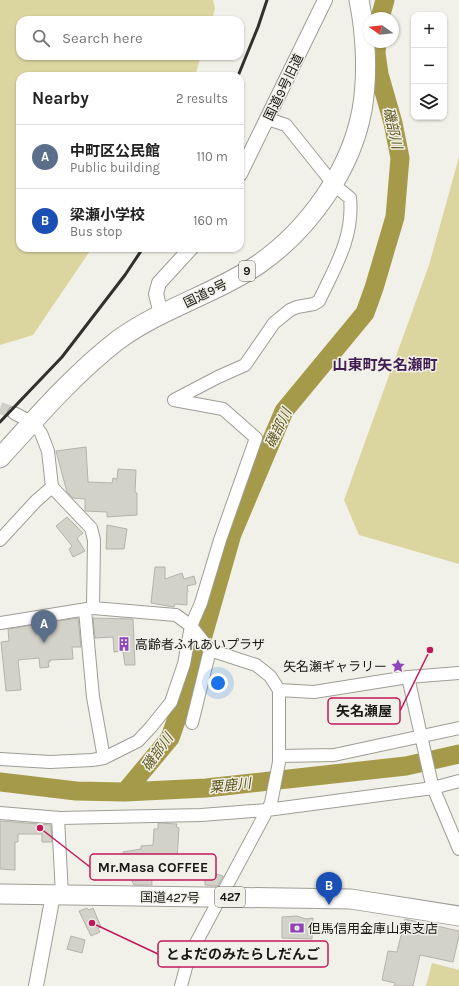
<!DOCTYPE html>
<meta charset="utf-8">
<style>
body{margin:0;font-family:Karla,"Noto Sans JP",sans-serif;background:#f2f2f2;color:#222}
.controls{position:absolute;right:12px;top:12px;display:grid;overflow:hidden;border-radius:8px;box-shadow:0 1px 3px #0004}
.controls button{width:36px;height:36px;display:grid;place-items:center;padding:0;border:0;border-bottom:1px solid #e0e0e0;background:#fff;color:#222;font:20px sans-serif}
.compass{position:absolute;left:363px;top:12px;width:36px;height:36px;border-radius:50%;background:#fff;box-shadow:0 1px 3px #0004;rotate:285deg}
.you{position:absolute;left:218px;top:683px;width:14px;height:14px;margin:-10px;border:3px solid #fff;border-radius:50%;background:#1a73e8;box-shadow:0 0 0 6px #1a73e833}
.badge{display:grid;place-items:center;width:26px;height:26px;border-radius:50%;background:#d93025;color:#fff;font-size:13px;font-weight:700}
.pin{position:absolute;translate:-50% -33px;filter:drop-shadow(0 1px 2px #0008)}
.pin::after{content:'';position:absolute;top:21px;width:14px;height:12px;background:inherit;clip-path:polygon(0 0,100% 0,50% 100%)}
.list{margin:0;padding:0;list-style:none}
h2{display:flex;justify-content:space-between;align-items:center;height:52px;margin:0;padding:0 16px;font-size:17px}
h2 small{font-size:13px;font-weight:400;color:#767676}
.list li{display:grid;grid-template-columns:26px 1fr auto;gap:12px;align-items:center;box-sizing:border-box;height:64px;padding:0 16px;border-top:1px solid #e0e0e0}
.list b{display:block;font-size:15px;white-space:nowrap}
.list p{margin:0;font-size:13px;white-space:nowrap;color:#767676}
.list em{font-size:13px;font-style:normal;color:#767676}
.icon{flex:none;width:22px;height:22px;fill:none;stroke:currentColor;stroke-width:2;stroke-linecap:round;stroke-linejoin:round}
.map{position:relative;flex:none;width:459px;height:986px;overflow:hidden}
.search{position:absolute;background:#fff;box-shadow:0 1px 3px #0004;left:16px;top:16px;width:228px;height:44px;display:flex;align-items:center;gap:10px;box-sizing:border-box;padding:0 14px;border-radius:12px;color:#767676;font-size:15px}
.panel{position:absolute;background:#fff;box-shadow:0 1px 3px #0004;left:16px;top:72px;width:228px;height:180px;border-radius:12px}
.map>svg:first-child{display:block}
.green{fill:#dbd5a0}
.lines{fill:none;stroke-linecap:round;stroke-linejoin:round}
.river{stroke:#a59a49;stroke-width:19}
.building{fill:#d3d2c9;stroke:#b4b3ab}
.minor-tunnel{stroke:#d1d0c9;stroke-width:12;stroke-dasharray:12 6;stroke-linecap:butt}
.minor-casing{stroke:#9e9d95;stroke-width:14}
.tertiary-casing{stroke:#9e9d95;stroke-width:16}
.trunk-casing{stroke:#9e9d95;stroke-width:21}
.minor{stroke:#fff;stroke-width:12}
.tertiary{stroke:#fff;stroke-width:14}
.trunk{stroke:#fff;stroke-width:19}
.rail{stroke:#30302c;stroke-width:3}
.labels{text-anchor:middle;stroke-width:3;stroke-linejoin:round;paint-order:stroke}
.shield{fill:#f2f1e9;stroke:#595955;stroke-width:1}
.shield-label{font-size:12px;font-weight:bold;fill:#181815}
.street-label{font-size:13px;fill:#181815;stroke:#f2f1e9}
.poi-label{font-size:13px;fill:#181815;stroke:#f2f1e9;text-anchor:start}
.water-label{font-size:14px;font-style:italic;fill:#5e561a;stroke:#f2f1e9}
.quarter-label{font-size:15px;font-weight:bold;fill:#401c53;stroke:#f2f1e9}
.leader{fill:none;stroke:#c2185b;stroke-width:1.5}
.callout-dot{fill:#c2185b;stroke:#f2f1e9;stroke-width:1.5}
.callout{fill:#f2f1e9;stroke:#c2185b;stroke-width:1.5}
.callout-label{font-size:14px;text-anchor:middle;font-weight:bold;fill:#181815}
</style>
<div class="map">
<svg width="459" height="986" viewBox="0 0 459 986">
<rect width="100%" height="100%" fill="#f2f1e9"/>
<path class="green" d="M0,0H213L215,8L212,20H20V56H201L195,76H20V248H92L33,335L0,345Z
M459,157V564L359,535L344,500L429,265Z
M432,963L459,970V986H426Z"/>
<g class="lines">
<path class="river" d="M380,18L385,0
M0,782L76,791L125,792L206,788L406,766L459,754
M125,792L170,738L191,678L232,534L284,411L365,313L374,288L395,217L400,158L393,123L379,74L376,53L377,42"/>
</g>
<path class="building" d="M86,447L88,482L112,483L113,478L117,479L118,469L136,470L135,492L137,493V515L107,517V512L85,511V499L73,498L67,492L56,451Z
M67,517L83,533L77,538L85,551L73,557L69,549L72,546L56,526Z
M107,525L127,529L124,549H106Z
M155,567H165V579L182,573L184,579L194,576L196,584L187,586L188,592H187V605L175,604L174,607L151,603Z
M78,618L81,647H72L73,659L50,660V662H48L49,667L40,668L39,658L18,660L21,690L6,691L1,642L9,641L8,629Z
M93,618L133,619L135,665H125L123,651L114,652L113,637L95,638Z
M0,821L51,825L52,842H42V834H18V842H15V870L0,869Z
M158,823L177,824L176,827L179,828L177,859L150,858L152,885H134L124,864L123,852L141,849V846L153,845L154,829H158Z
M205,871L223,876L218,886L205,885Z
M87,908L89,910L93,908L101,927L98,928L100,932L91,936L79,911Z
M297,916L306,919L313,918L312,939L282,938V917Z
M405,919L459,931V936L453,962L420,955L413,986H394L395,983L382,980L388,951L397,952Z
M71,936L85,940L82,953L67,949Z"/>
<g class="lines">
<path class="minor-tunnel" d="M0,408L14,413"/>
<defs>
<path id="minor" d="M14,413L33,423L41,433L48,451L52,487L91,528L94,540L93,608
M0,540L36,501L52,487
M85,610L93,697L104,758
M0,623L93,608L176,615L191,626L210,650L256,665L270,676L279,690V762L271,803L189,956L181,986
M408,677L432,785L459,849
M279,690L314,692L408,677L459,673
M192,723L210,650
M279,756L334,755L459,728
M0,759L50,762L92,760L104,758L138,741L151,727L171,702L184,664L191,626L201,603L220,540L256,438L223,409L174,400L218,377L245,365L274,323L290,310L297,307L314,304L319,301C335,267 354,237 350,198L334,185L286,125L268,119
M0,813L60,818L201,815L267,810L433,788L459,781
M58,818L62,895"/>
<path id="tertiary" d="M240,174L325,0
M161,314L156,294L159,283L191,248
M36,986L53,895"/>
<path id="trunk" d="M0,458C37,417 74,374 118,340C162,308 215,294 259,264C309,229 351,170 362,110C368,76 366,34 359,0
M0,894L351,899L459,916"/>
</defs>
<use href="#minor" class="minor-casing"/>
<use href="#tertiary" class="tertiary-casing"/>
<use href="#trunk" class="trunk-casing"/>
<use href="#minor" class="minor"/>
<use href="#tertiary" class="tertiary"/>
<use href="#trunk" class="trunk"/>
<path class="rail" d="M238,76L258,27L267,0
M0,422L62,357L125,275L143,248"/>
</g>
<defs>
<symbol id="building-bare" viewBox="-9 -9 18 18"><path d="M-4-6H4V6H1V3H-1V6H-4ZM-2.5-4.3h1.7v1.8h-1.7ZM.8-4.3h1.7v1.8H.8ZM-2.5-1h1.7V.8h-1.7ZM.8-1h1.7V.8H.8Z" fill="#8f45b7" stroke="#f2f1e9" stroke-width="2.5" paint-order="stroke"/></symbol>
<symbol id="sight-bare" viewBox="-9 -9 18 18"><path d="M0-6L1.8-2.2L6-1.7L2.9 1.2L3.7 5.4L0 3.3L-3.7 5.4L-2.9 1.2L-6-1.7L-1.8-2.2Z" fill="#8f45b7" stroke="#f2f1e9" stroke-width="2.5" paint-order="stroke"/></symbol>
<symbol id="bank-bare" viewBox="-9 -9 18 18"><path d="M-6-4H6V4H-6ZM0-2.3a2.3 2.3 0 1 0 0 4.6a2.3 2.3 0 1 0 0-4.6Z" fill="#8f45b7" stroke="#f2f1e9" stroke-width="2.5" paint-order="stroke"/></symbol>
</defs>
<g fill-rule="evenodd">
<use href="#building-bare" x="114" y="634" width="20" height="20"/>
<use href="#sight-bare" x="388" y="656" width="20" height="20"/>
<use href="#bank-bare" x="287" y="918" width="20" height="20"/>
</g>
<g class="labels">
<g class="shield">
<rect x="239" y="261" width="16" height="20" rx="3"/>
<rect x="215" y="887" width="30" height="20" rx="3"/>
</g>
<g class="shield-label">
<text x="247" y="275">9</text>
<text x="230" y="901">427</text>
</g>
<g class="street-label">
<text transform="translate(283 87) rotate(-64)" y="5">国道9号旧道</text>
<text transform="translate(205 293) rotate(-26)" y="5">国道9号</text>
<text transform="translate(170 897) rotate(1)" y="5">国道427号</text>
</g>
<g class="poi-label">
<text x="135" y="649">高齢者ふれあいプラザ</text>
<text x="387" y="671" text-anchor="end">矢名瀬ギャラリー</text>
<text x="308" y="933">但馬信用金庫山東支店</text>
</g>
<g class="water-label">
<text transform="translate(393 128) rotate(77)" y="5">磯部川</text>
<text transform="translate(278 428) rotate(-64)" y="5">磯部川</text>
<text transform="translate(157 752) rotate(-54)" y="5">磯部川</text>
<text transform="translate(230 785) rotate(-6)" y="5">粟鹿川</text>
</g>
<g class="quarter-label">
<text x="385" y="370">山東町矢名瀬町</text>
</g>
</g>
<path class="leader" d="M430 650L400 711M40 828L90 867M92 923L158 954"/>
<g class="callout-dot">
<circle cx="430" cy="650" r="4"/>
<circle cx="40" cy="828" r="4"/>
<circle cx="92" cy="923" r="4"/>
</g>
<g class="callout">
<rect x="328" y="698" width="72" height="26" rx="4"/>
<rect x="90" y="854" width="126" height="26" rx="4"/>
<rect x="158" y="941" width="170" height="26" rx="4"/>
</g>
<g class="callout-label">
<text x="364" y="716">矢名瀬屋</text>
<text x="153" y="872">Mr.Masa COFFEE</text>
<text x="243" y="959">とよだのみたらしだんご</text>
</g>
</svg>
<div class="controls">
<button>+</button>
<button>−</button>
<button><svg class="icon" aria-label="layers" viewBox="0 0 24 24"><path d="M12 4l9 5-9 5-9-5zM3 14l9 5 9-5"/></svg></button>
</div>
<svg class="compass" viewBox="-18 -18 36 36"><path d="M0-13l5 13h-10z" fill="#e53935"/><path d="M0 13l5-13h-10z" fill="#767676"/></svg>
<div class="you"></div>
<div class="pin badge" style="left:44px;top:643px;background:#5c6f8a">A</div>
<div class="pin badge" style="left:329px;top:905px;background:#1a4fb4">B</div>
<div class="search"><svg class="icon" aria-label="search" viewBox="0 0 24 24"><circle cx="10" cy="10" r="6"/><path d="M15 15l6 6"/></svg>Search here</div>
<section class="panel">
<h2>Nearby<small>2 results</small></h2>
<ul class="list">
<li><span class="badge" style="background:#5c6f8a">A</span><div><b>中町区公民館</b><p>Public building</p></div><em>110 m</em></li>
<li><span class="badge" style="background:#1a4fb4">B</span><div><b>梁瀬小学校</b><p>Bus stop</p></div><em>160 m</em></li>
</ul>
</section>
</div>
